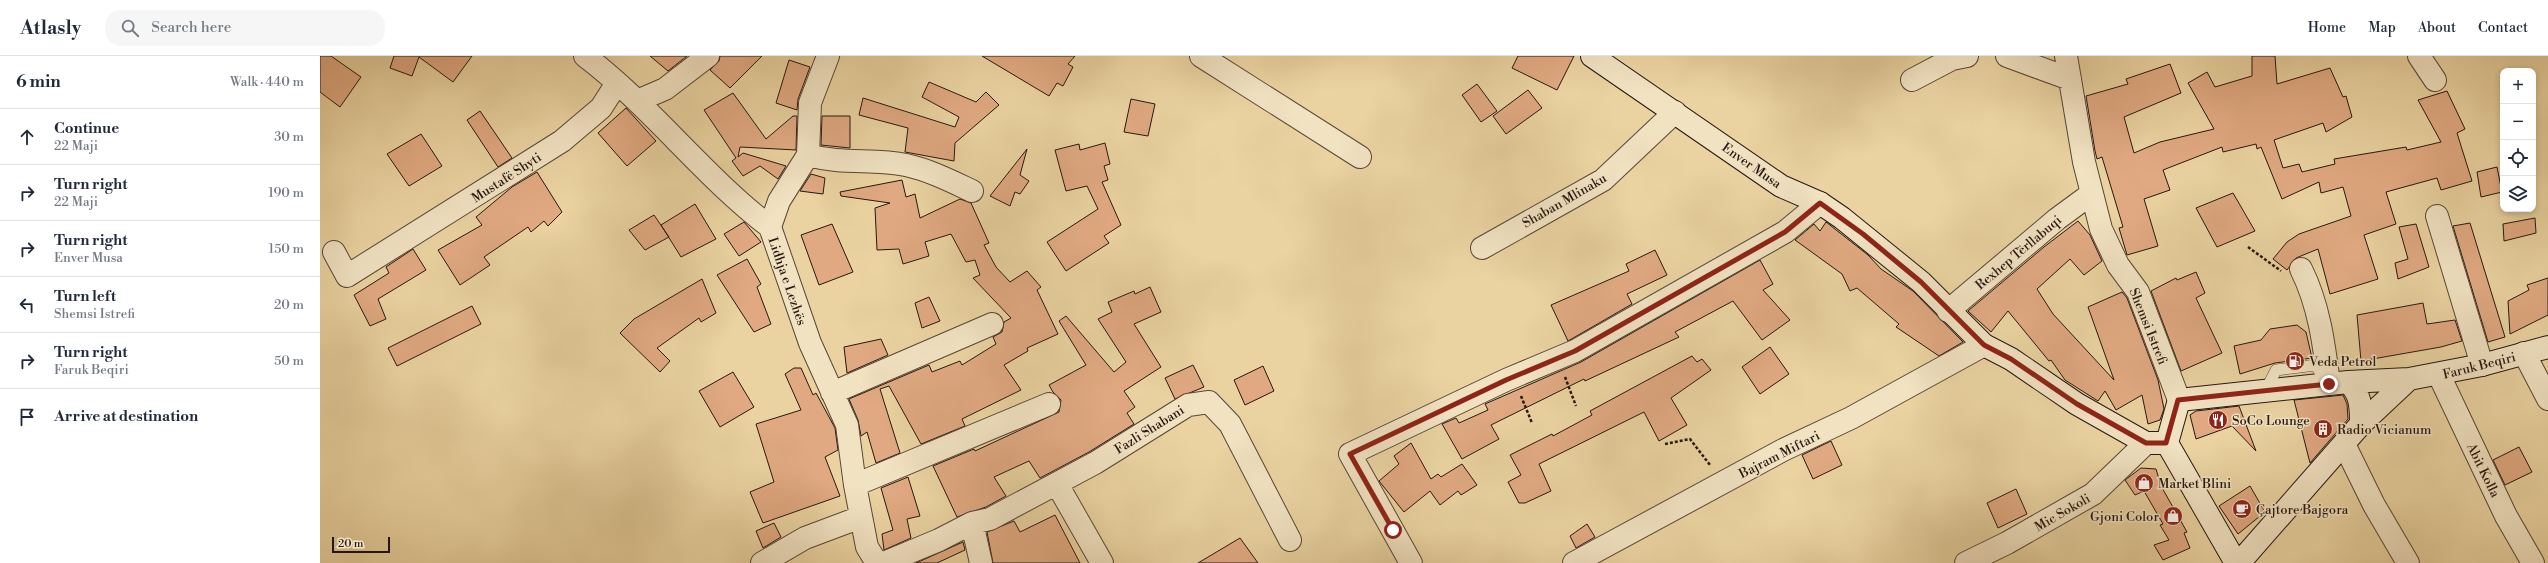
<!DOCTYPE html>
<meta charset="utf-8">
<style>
body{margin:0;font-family:"Libre Bodoni",serif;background:#f6f6f7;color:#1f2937}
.controls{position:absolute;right:12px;top:12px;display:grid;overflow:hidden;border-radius:8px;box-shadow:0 2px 6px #0003}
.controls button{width:36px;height:36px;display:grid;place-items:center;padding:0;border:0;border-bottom:1px solid #e0e1e3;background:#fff;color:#1f2937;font:20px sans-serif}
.scale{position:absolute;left:12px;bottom:10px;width:58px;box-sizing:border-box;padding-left:4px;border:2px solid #271711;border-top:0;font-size:11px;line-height:14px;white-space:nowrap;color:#271711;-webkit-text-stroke:3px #f1e2c2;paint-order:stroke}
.stop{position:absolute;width:12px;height:12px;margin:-9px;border:3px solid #8f2418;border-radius:50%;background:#fff}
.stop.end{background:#8f2418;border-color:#fff;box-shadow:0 1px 4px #0008}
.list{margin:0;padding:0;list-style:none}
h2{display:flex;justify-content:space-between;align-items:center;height:52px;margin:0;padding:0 16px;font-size:17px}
h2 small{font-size:13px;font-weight:400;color:#747a83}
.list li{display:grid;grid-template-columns:26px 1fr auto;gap:12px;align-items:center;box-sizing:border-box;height:56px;padding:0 16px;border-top:1px solid #e0e1e3}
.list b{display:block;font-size:15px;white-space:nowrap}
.list p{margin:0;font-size:13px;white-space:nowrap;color:#747a83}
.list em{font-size:13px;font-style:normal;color:#747a83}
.icon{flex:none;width:22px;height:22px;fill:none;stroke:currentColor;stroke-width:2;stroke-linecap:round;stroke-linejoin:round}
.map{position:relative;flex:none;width:2228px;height:507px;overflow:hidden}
header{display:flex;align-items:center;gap:24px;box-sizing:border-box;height:56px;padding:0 20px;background:#fff;border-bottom:1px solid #e0e1e3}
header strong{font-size:19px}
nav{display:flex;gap:22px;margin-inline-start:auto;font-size:14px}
.search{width:280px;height:36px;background:#f6f6f7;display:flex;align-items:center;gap:10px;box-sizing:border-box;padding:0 14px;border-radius:16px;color:#747a83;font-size:15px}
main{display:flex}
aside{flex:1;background:#fff}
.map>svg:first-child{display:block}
.building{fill:#e0a981;stroke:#271711}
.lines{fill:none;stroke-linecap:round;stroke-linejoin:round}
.lane-casing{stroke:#584635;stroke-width:12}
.street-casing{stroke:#584635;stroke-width:24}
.secondary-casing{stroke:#271711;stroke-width:24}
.path{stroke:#271711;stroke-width:2.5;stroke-dasharray:3 2;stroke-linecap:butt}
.lane{stroke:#f1e2c2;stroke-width:11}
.street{stroke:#f1e2c2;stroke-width:22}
.secondary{stroke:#f1e2c2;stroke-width:22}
.route{stroke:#8f2418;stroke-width:5}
.labels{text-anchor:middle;stroke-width:3;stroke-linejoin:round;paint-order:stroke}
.street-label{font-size:13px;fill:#271711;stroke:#f1e2c2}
.poi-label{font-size:13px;fill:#271711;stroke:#f1e2c2;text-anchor:start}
</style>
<header>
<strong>Atlasly</strong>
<div class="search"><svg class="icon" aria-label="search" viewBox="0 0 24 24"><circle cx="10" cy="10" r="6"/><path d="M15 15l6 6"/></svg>Search here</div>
<nav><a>Home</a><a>Map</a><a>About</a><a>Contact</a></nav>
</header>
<main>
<aside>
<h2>6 min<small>Walk · 440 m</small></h2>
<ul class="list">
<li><svg class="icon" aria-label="ahead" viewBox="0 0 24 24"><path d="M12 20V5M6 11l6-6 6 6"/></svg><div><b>Continue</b><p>22 Maji</p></div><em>30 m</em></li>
<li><svg class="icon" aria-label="right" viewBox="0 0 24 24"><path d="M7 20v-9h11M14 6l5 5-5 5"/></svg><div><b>Turn right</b><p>22 Maji</p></div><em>190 m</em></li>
<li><svg class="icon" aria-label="right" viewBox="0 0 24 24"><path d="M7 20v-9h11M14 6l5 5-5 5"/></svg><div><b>Turn right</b><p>Enver Musa</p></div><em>150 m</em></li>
<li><svg class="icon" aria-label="left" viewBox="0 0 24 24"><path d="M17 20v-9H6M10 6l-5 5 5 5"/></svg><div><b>Turn left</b><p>Shemsi Istrefi</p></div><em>20 m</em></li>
<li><svg class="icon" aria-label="right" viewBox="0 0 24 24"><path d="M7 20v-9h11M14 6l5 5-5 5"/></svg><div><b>Turn right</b><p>Faruk Beqiri</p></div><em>50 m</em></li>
<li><svg class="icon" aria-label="arrive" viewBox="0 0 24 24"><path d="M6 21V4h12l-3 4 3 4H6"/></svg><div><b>Arrive at destination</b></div></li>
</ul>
</aside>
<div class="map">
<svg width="2228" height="507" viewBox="0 0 2228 507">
<rect width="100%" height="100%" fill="#ead3a1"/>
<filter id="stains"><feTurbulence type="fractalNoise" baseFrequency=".005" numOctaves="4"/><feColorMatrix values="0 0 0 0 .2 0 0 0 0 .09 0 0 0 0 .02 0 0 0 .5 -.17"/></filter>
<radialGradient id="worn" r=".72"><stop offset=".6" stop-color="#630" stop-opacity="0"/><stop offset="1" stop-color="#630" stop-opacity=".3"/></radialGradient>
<path class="building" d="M0,0H11L41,21L20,51L0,36Z
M74,0H152L133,26L99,1L92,20L70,12Z
M330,0H367L348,15Z
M400,0H442L410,32L390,14L399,5Z
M662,0H755L748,8L753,11L743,30L737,27L729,40Z
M1198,0H1254L1237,34L1192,12Z
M1932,0H1955L1957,28L2010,12L2023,41L2026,40L2032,61L2006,76L2003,67L1954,84L1963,112L1979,108L1982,116L2015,108L2014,103L2086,91L2087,94L2121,86L2098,44L2127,35L2145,73L2137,77L2152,125L2121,134L2117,122L2066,136L2076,168L2044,179L2058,223L2010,238L1998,193L1976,202L1967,214L1953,203L1967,186L1979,178L2031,160L2023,131L2001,137L1999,126L1962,143L1941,91L1937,93L1936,88L1903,96L1902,91L1843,114L1850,134L1824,143L1838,190L1807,199L1799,172L1803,171L1782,101L1777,103L1775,95L1766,40L1808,28L1806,23L1850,8L1861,37L1804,61L1814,97L1840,86L1894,73L1868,27L1887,16L1895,31L1932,20Z
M469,4L490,11L478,43L477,54L456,47Z
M609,26L656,46L666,36L679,49L635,87L634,105L585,96L588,72L539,59L543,42L635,71L639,61L602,41Z
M1157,28L1177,55L1161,66L1142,39Z
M1208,34L1222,52L1186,78L1173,60Z
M413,37L446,83L473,60H477L476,94L420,91L418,101L423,97L466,110L458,123L440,110L423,120L412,105L416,102L384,54Z
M811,43L835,48L828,80L804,76Z
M306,52L336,85L307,110L278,77Z
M160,55L192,102L178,111L147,64Z
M502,60H530V92L501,89Z
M101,78L122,110L89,130L67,98Z
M785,87L790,108L784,110L788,124L782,126L801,169L784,180L789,187L746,215L727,186L778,153L767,130L746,135L735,94L759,88L760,94Z
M707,93L700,119L709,125L700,138L695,136L690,150L670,140Z
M2177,111L2182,136L2161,141L2157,116Z
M217,116L242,156L228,170L224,165L211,176L208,171L164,201L170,209L140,229L118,194L162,169L156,161L192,131Z
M491,118L505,122L503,138L480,135Z
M582,124L586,141L595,138L600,162L640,143L651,147L669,187L664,189L676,211L690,226L707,215L721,231L717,234L738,278L707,292L708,295L684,309L701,334L642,363L645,370L601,388L569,330L560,333L580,397L556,407L547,376L541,380L538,364L529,343L609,309L612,316L640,305L642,309L676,288L673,281L682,276L684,266L691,262L653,222L660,219L655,204L646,206L631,178L605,186L609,200L583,208L579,193L557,194L555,152L570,147L521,140L520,136Z
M1913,137L1935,175L1897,191L1876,152Z
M375,148L396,183L361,201L341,169Z
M334,159L349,181L325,194L309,174Z
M2215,162L2216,177L2184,185L2183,168Z
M1758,165L1770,179L1782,205L1764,219L1750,203L1717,233L1733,258L1794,324L1768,251L1802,236L1807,242L1838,324L1844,353L1840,364L1828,368L1822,339L1796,354L1785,335L1778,345L1745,324L1731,304L1729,305L1688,255L1671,276L1648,255L1724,191Z
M424,166L441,186L419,200L404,178Z
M1506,166L1548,199L1561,213L1593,235L1643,286L1619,300L1576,271L1579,268L1537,232L1530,235L1522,218L1475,184L1494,168L1500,175Z
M2150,167L2185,281L2168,286L2133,170Z
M512,168L533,216L499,229L481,179Z
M2096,168L2109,211L2078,223L2075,207L2088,203L2079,171Z
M93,193L106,214L58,243L66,263L50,270L34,239L69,217L66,211Z
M1335,194L1347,219L1307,238L1312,248L1248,285L1231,249L1309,215L1306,208Z
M427,203L441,228L437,231L451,268L434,276L397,219Z
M1440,204L1453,228L1443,234L1470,264L1442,284L1413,245L1355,276L1359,281L1265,325L1264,323L1171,369L1179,383L1142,403L1122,368L1136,362L1139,367L1168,354L1165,348L1261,306Z
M1876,216L1885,237L1876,242L1902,297L1861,315L1831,235L1856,222L1857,224Z
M2228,222V259L2190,278L2188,245L2209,234L2207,229Z
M382,223L396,257L381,266L379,262L337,292L350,305L340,316L300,277L314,263Z
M830,231L841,256L814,268L841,311L804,335L815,351L807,357L814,368L769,396L720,422L709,405L674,421L686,440L666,451L637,461L613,410L654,393L655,395L739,356L741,344L733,336L729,329L766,309L739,265L746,260L794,316L806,306L778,263L792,256L788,246L814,235L815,238Z
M609,241L620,265L602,272L595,247Z
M2103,247L2107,268L2135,264L2142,285L2121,291L2041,305L2037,259Z
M152,250L161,268L77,310L68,292Z
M1977,269L1986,276L1992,302L1955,307L1920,318L1914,290L1941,284L1950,273Z
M561,283L568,299L527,317L524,291Z
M1450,291L1469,318L1440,338L1422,311Z
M1372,300L1377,306L1382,303L1391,314L1351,342L1367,369L1339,385L1324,356L1219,408L1231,435L1205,447H1199L1188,426L1201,419L1190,399L1232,378L1233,380L1272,359L1270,355Z
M873,309L884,331L855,343L845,322Z
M943,310L954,335L925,349L914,324Z
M474,312H481L493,339L496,337L515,372L518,394L505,401L520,440L443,467L430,436L454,426L436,368L481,354L465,318Z
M413,316L434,351L400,371L379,335Z
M2023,339L2027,348L2028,363L1990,407L1974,344Z
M1919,350L1936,395L1912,370L1876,383L1870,359L1876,355Z
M1511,385L1522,409L1493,423L1482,399Z
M1091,387L1111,423L1118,418L1121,421L1142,408L1157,429L1141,439L1138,435L1120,449L1110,435L1084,456L1059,425L1079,408L1074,400Z
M2199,391L2212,416L2185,429L2173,404Z
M1821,412L1836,413L1841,430L1867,476L1864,477L1870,492L1843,504L1834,489L1849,484L1840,469L1843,468L1824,435L1815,439L1805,424Z
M588,421L600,460L587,463L591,482L564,494L562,478L573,474L561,432Z
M1930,430L1945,456L1918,478L1899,450Z
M1696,433L1707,458L1678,472L1667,447Z
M735,459L760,507H673L667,476L694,465L700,476Z
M454,467L461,481L443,492L436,475Z
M1267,468L1275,481L1256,492L1250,480Z
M920,482L938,507H878Z
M643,486L645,494L617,507H596Z"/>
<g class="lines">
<defs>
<path id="lane" d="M1946,334L1956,314L1996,309L2002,320"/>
<path id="street" d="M265,0C332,51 383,120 450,171
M508,0L490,47L488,99L459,145L450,171L490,287L527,369L535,429L547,491L557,507
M881,0L1040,101
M1687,0L1750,23
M1746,0L1764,106L1781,173L1798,209L1818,236L1859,344
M2099,0L2115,24
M1592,24L1632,3L1647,0
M317,45L345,33L388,0
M488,99C523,109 554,102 586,109C609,114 631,125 652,135
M2117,160L2162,309
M1162,192L1283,124L1355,56
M14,196L27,220L242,85L281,52L297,27
M1981,213C1999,249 2004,288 2009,328
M1628,255L1737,163L1771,138
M2204,297L2228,343
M2119,319L2186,460L2213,507
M512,337L672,268
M2024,388L2054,449L2088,507
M737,428L782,507
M535,429L729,348
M652,467L661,507
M442,507L485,482L541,461
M564,507L619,484L652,467L670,463L775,407L868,349L889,346L910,368L970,484
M1091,507L1030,398L1186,324L1255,295L1465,176L1500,147
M1254,507L1463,394L1531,362L1664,289
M1646,507L1687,487L1773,438L1826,387"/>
<path id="secondary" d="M1272,0L1461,130L1500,147L1522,162L1601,226L1664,289L1691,303L1757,348L1826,387H1847
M2028,326C2041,338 2041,351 2041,368
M1916,507L1847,387L1859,344L2028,326L2089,323L2162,309L2228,291
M1919,507L2041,368L2089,323"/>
</defs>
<use href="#lane" class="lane-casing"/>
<use href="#street" class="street-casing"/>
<use href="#secondary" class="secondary-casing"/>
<path class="path" d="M1928,191L1961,215
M1245,321L1256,350
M1201,340L1212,367
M1345,388L1370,383L1390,409"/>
<use href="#lane" class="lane"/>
<use href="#street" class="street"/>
<use href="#secondary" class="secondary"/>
</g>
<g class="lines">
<path class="route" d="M1073,474L1030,398L1186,324L1255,295L1465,176L1500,147L1543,178L1601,226L1664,289L1691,303L1757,348L1826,387H1846L1858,344L2009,328"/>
</g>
<defs>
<symbol id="fuel-disc" viewBox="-11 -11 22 22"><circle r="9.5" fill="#8f2418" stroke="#f1e2c2"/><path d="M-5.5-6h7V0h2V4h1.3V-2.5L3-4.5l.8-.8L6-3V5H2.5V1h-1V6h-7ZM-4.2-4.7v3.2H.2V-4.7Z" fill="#fff"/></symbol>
<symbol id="restaurant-disc" viewBox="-11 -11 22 22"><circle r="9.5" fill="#8f2418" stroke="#f1e2c2"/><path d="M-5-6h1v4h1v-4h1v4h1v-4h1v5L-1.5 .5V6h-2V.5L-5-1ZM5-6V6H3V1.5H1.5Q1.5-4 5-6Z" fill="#fff"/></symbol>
<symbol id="building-disc" viewBox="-11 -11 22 22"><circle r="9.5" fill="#8f2418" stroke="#f1e2c2"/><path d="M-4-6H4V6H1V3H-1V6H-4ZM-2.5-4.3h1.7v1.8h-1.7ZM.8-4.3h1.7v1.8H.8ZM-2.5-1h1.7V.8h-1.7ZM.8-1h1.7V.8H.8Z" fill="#fff"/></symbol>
<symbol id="shop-disc" viewBox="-11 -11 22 22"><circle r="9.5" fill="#8f2418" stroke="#f1e2c2"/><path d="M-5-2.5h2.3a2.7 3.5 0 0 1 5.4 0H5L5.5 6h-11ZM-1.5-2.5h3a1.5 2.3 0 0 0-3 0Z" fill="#fff"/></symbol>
<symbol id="cafe-disc" viewBox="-11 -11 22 22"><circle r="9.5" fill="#8f2418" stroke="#f1e2c2"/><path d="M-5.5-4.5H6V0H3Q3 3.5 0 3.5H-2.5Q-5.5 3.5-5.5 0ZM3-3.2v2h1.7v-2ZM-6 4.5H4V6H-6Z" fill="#fff"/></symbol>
</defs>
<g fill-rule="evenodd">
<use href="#fuel-disc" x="1964" y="294" width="22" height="22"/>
<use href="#restaurant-disc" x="1887" y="353" width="22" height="22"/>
<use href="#building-disc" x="1992" y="362" width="22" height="22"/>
<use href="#shop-disc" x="1813" y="416" width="22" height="22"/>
<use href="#cafe-disc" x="1911" y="442" width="22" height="22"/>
<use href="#shop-disc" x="1842" y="449" width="22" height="22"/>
</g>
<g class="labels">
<g class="street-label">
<text transform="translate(1432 109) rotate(35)" y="5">Enver Musa</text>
<text transform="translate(186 121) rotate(-33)" y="5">Mustafë Shyti</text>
<text transform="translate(1244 144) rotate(-30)" y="5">Shaban Mlinaku</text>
<text transform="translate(1698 196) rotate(-40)" y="5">Rexhep Tërllabuqi</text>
<text transform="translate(468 225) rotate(71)" y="5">Lidhja e Lezhës</text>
<text transform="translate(1829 270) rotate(68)" y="5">Shemsi Istrefi</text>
<text transform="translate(2159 309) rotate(-14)" y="5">Faruk Beqiri</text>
<text transform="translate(829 373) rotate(-32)" y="5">Fazli Shabani</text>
<text transform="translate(1459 398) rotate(-27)" y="5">Bajram Miftari</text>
<text transform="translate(2164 414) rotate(64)" y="5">Abit Kolla</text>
<text transform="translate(1742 456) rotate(-30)" y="5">Mic Sokoli</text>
</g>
<g class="poi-label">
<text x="1989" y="310">Veda Petrol</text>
<text x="1912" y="369">SoCo Lounge</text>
<text x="2017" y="378">Radio Vicianum</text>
<text x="1838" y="432">Market Blini</text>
<text x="1936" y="458">Çajtore Bajgora</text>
<text x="1839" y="465" text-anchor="end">Gjoni Color</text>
</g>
</g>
<rect width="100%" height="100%" filter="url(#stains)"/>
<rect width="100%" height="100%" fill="url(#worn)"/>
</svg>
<div class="controls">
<button>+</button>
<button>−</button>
<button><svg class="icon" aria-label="locate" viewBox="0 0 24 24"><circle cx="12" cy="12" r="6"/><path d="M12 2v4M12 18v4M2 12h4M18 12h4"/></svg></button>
<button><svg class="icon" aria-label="layers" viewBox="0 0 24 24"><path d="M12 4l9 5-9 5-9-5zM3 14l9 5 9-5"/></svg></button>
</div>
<div class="scale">20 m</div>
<div class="stop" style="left:1073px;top:474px"></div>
<div class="stop end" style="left:2009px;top:328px"></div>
</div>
</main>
